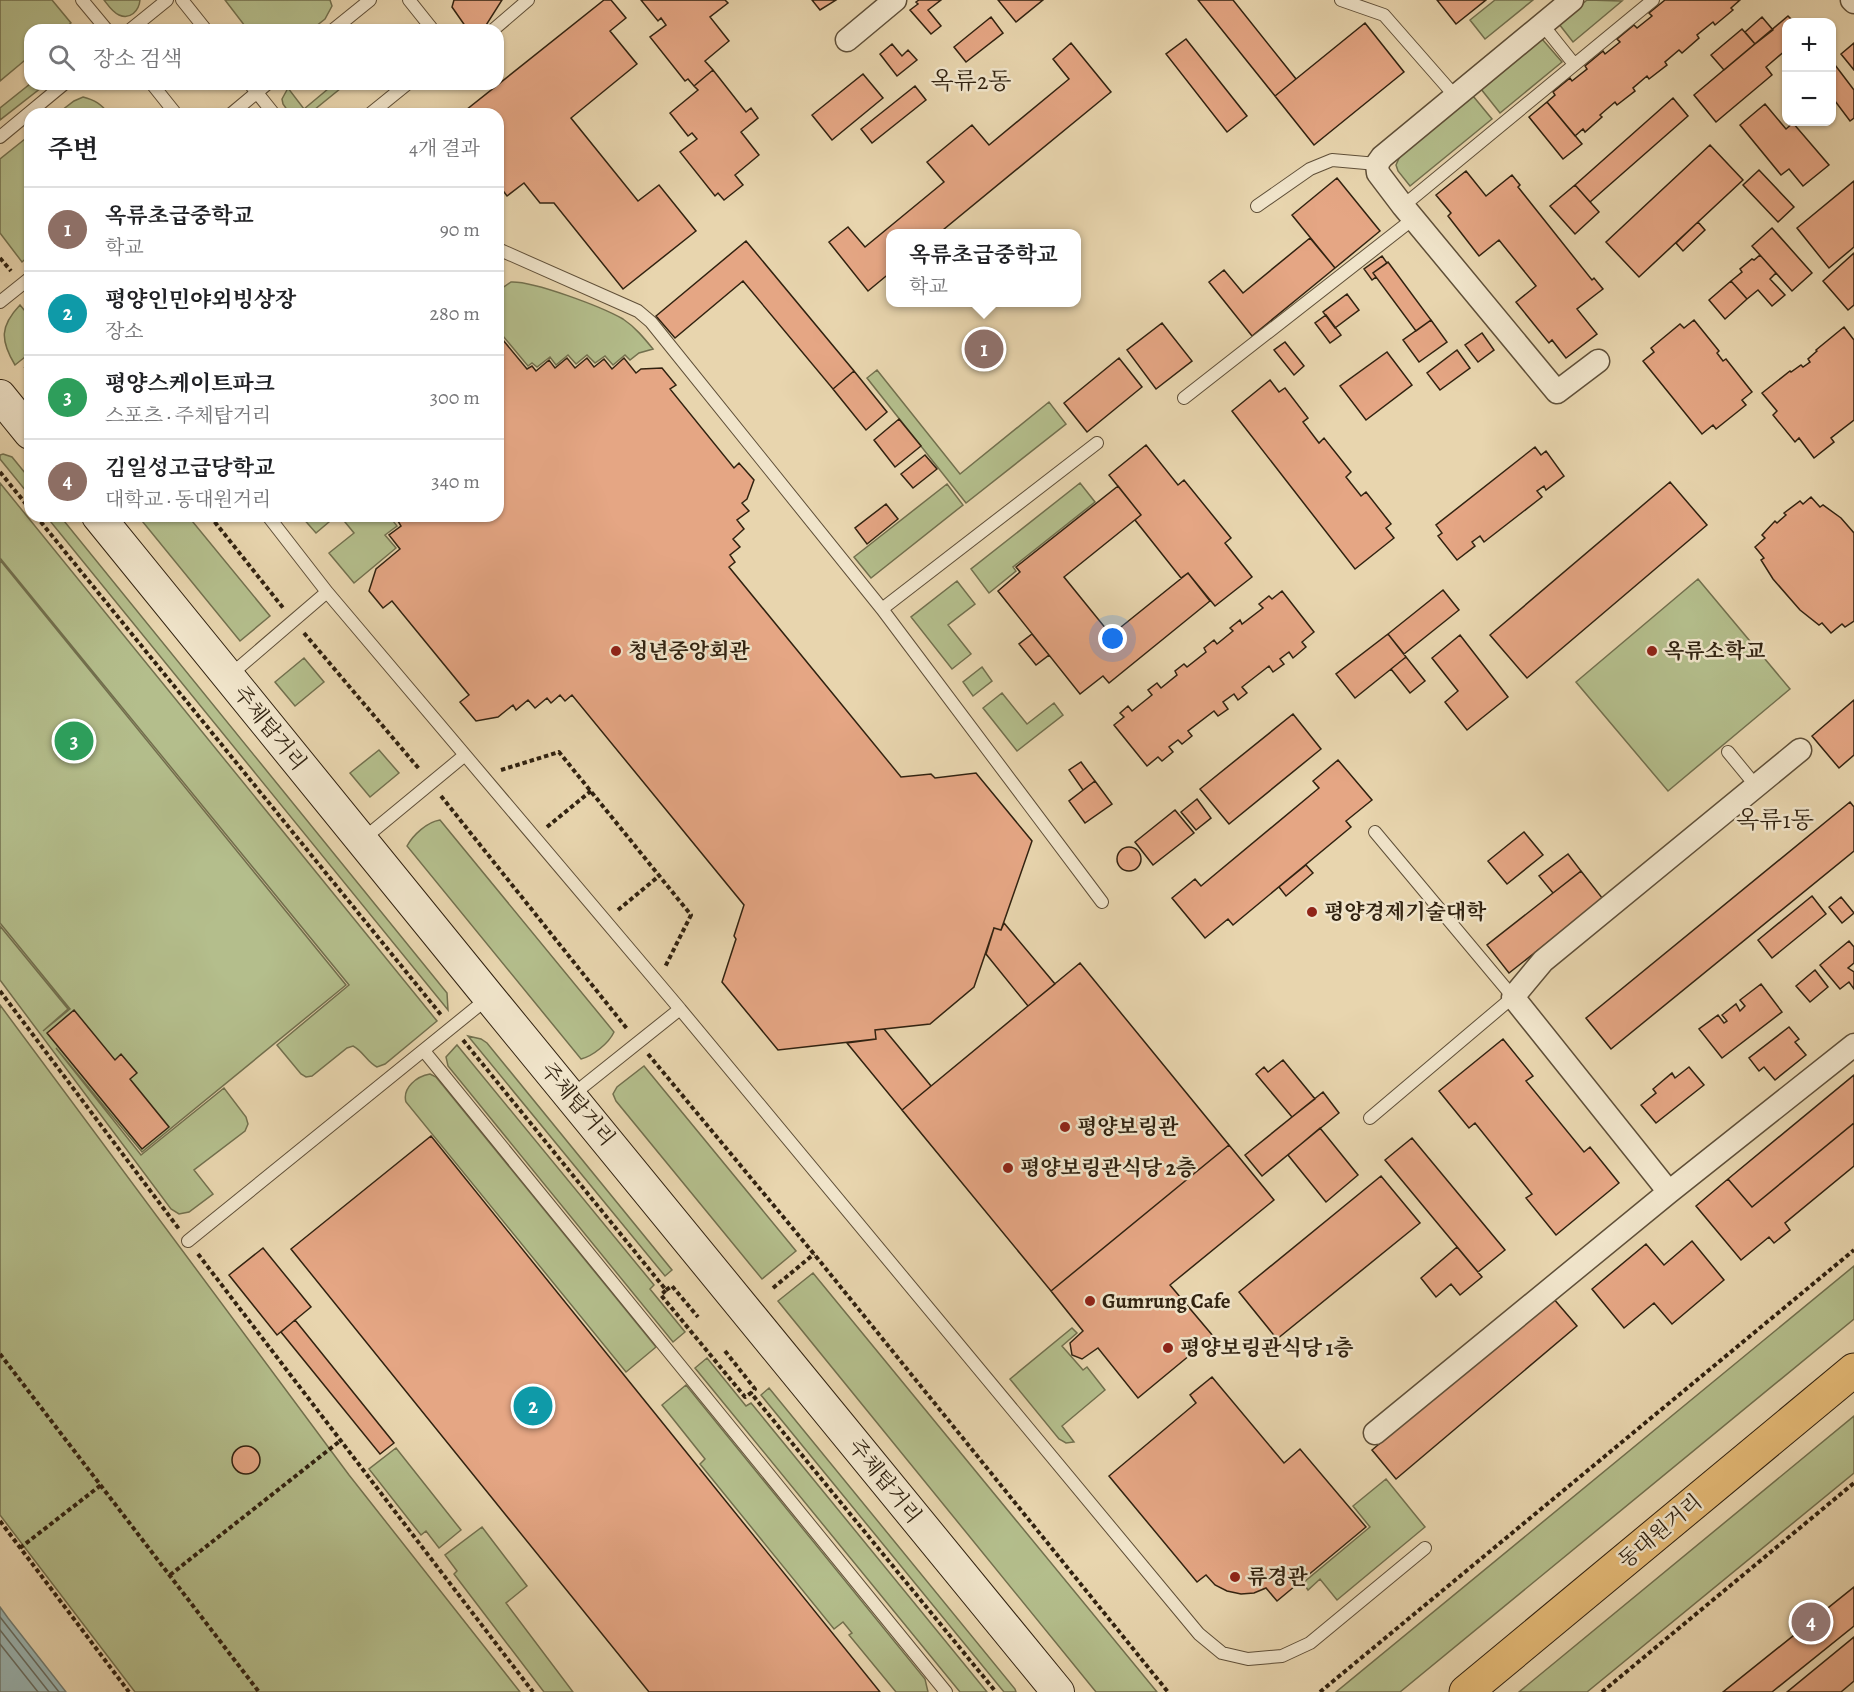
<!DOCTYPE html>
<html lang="ko">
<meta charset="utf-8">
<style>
body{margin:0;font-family:Alegreya,"Noto Serif KR",serif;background:#f2f2f2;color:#202124}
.controls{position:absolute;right:18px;top:18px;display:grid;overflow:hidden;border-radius:12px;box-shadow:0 2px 4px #0004}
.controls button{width:54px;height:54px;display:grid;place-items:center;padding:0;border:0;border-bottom:2px solid #e0e0e0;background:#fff;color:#202124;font:30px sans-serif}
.you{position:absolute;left:1113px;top:639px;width:21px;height:21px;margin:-15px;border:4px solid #fff;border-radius:50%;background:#1a73e8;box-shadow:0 0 0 9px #1a73e833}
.badge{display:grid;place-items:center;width:39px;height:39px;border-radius:50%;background:#8f2418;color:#fff;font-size:20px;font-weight:700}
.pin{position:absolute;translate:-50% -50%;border:3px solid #fff;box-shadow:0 2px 6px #0006}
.popup{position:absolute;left:886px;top:229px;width:195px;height:78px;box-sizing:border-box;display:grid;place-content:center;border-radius:12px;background:#fff;filter:drop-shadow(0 2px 4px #0005);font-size:20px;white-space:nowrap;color:#757577}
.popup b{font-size:22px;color:#202124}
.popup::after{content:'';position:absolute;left:50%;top:100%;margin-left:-12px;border:12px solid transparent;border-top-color:#fff}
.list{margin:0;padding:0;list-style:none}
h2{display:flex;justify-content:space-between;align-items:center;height:78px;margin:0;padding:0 24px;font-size:26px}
h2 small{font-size:20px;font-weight:400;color:#757577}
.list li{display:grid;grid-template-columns:39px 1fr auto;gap:18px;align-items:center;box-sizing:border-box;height:84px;padding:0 24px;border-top:2px solid #e0e0e0}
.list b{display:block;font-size:22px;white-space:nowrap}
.list p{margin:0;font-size:20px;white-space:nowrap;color:#757577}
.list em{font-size:20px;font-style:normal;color:#757577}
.icon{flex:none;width:33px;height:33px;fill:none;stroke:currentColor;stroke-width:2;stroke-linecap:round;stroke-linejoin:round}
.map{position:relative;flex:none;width:1854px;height:1692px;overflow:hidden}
.search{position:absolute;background:#fff;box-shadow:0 2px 4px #0004;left:24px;top:24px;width:480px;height:66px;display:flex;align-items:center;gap:15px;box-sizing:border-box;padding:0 21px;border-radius:18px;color:#757577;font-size:22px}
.panel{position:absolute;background:#fff;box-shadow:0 2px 4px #0004;left:24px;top:108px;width:480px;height:414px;border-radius:18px}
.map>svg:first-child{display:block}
.green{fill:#b4be8c;stroke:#72704e;stroke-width:1.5}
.water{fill:#9ab6b4;stroke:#707b72;stroke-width:1.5}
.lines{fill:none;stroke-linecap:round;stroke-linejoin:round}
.shore{stroke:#666c62;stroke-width:1.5}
.building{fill:#e5a684;stroke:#312210;stroke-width:1.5}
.lane-casing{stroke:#5f4f38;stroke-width:14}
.street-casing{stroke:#5f4f38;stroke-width:25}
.secondary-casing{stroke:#312210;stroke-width:34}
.primary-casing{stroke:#312210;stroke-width:35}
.path{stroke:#312210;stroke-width:4;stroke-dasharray:4.5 3;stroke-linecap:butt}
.lane{stroke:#f0e4ca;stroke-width:12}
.street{stroke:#f0e4ca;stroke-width:22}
.secondary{stroke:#f0e4ca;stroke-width:32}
.primary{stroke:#e4ba77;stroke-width:33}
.poi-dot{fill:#8f2418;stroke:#f0e4ca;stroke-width:2}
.labels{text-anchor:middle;stroke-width:5;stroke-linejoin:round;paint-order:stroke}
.poi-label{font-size:21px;font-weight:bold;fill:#312210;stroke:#f0e4ca;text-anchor:start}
.street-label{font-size:21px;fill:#312210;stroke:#f0e4ca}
.quarter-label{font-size:24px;fill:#312210;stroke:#f0e4ca}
</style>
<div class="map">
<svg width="1854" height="1692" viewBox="0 0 1854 1692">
<rect width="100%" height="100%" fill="#e8d5ae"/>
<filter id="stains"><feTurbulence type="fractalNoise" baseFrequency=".00333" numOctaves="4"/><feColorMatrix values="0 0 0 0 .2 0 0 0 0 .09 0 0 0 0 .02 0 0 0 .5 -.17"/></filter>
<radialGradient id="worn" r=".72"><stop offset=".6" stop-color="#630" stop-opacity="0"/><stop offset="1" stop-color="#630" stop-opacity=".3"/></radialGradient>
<path class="green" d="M0,0H52L71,23L62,30H30V56L0,81Z
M104,0H140C139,11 130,20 119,15C112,12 108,5 104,0Z
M225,0H330L332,6L325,19L311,30H248Z
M1495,0H1533L1485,39L1470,20Z
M1587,0L1622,1L1573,42L1559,24Z
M1542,39L1562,62L1500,113L1481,89Z
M30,84H46L0,120V108Z
M334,84H346L309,114H290L283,104L282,99L288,88L304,109Z
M1473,96L1492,119L1410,186L1398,171L1396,165L1400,156Z
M83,97C95,100 101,104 109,114H57L74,101Z
M30,135V255L22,262L0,233V159Z
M511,282C534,281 602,307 623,319C635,327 644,338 653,349L639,353L630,360L625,355L613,365L605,356L595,363L587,355L576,364L568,355L556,365L550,357L537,367L532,363L528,366L498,330V291Z
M20,305L30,317V353L15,365C0,340 0,326 20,305Z
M877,370L960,474L1049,402L1066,424L966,503L867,378Z
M3,454L12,457L30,479V496L0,459V455Z
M0,483L437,1021L385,1064L377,1067C367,1062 363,1051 353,1046L347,1048L312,1076L306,1077L301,1074L277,1045L349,985L0,558Z
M1080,483L1095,502L1013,567L1016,571L989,593L971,569Z
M947,484L963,505L871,578L854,557Z
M46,516H60L447,993L448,1010Z
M138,516H188L270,616L240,641Z
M301,516H336L316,533Z
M340,516H391L390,517L397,526L385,535L396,548L354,583L329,553L354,533Z
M0,560L346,985L142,1152L56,1048L141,1155L224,1088L246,1117L248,1124L245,1131L194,1170L213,1194L189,1212L179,1214L171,1209L0,980V926L68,1009L43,1031L70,1009L0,923Z
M1698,579L1790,689L1668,791L1576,682Z
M957,581L975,604L948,625L971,654L952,669L911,617Z
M304,658L324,682L295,706L275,682Z
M982,667L992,681L973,696L963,682Z
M1002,693L1027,724L1054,703L1063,715L1017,751L983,708Z
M379,750L399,773L370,797L350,773Z
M440,820L614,1032C609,1043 593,1056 581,1059L407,846C413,835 427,822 440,820Z
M0,1005L349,1475L520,1692H135L0,1515Z
M468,1036L481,1039L487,1043L672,1270L665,1276Z
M457,1045L654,1285L650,1289L685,1332L673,1342L448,1066L446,1057Z
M644,1066L796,1251L762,1279L616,1101L613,1094L617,1087Z
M430,1074L436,1077L656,1347L626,1372L406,1102C402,1088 417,1076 430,1074Z
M1854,1266V1319L1400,1692H1336Z
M813,1273L1157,1692H1096L778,1301Z
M1072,1328L1077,1333L1062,1346L1083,1370L1087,1367L1105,1390L1062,1426L1074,1442L1066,1443L1059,1439L1010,1379Z
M707,1358L746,1406L751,1403L987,1692H960L695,1368Z
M686,1385L925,1679L928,1692H896L849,1635L852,1633L843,1622L834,1629L700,1464L705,1459L662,1405Z
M769,1388L1015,1689L1016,1692H1004L761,1395Z
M1854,1416V1473L1587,1692H1519Z
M396,1448L461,1530L439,1548L426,1531L421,1535L369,1469Z
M1386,1479L1425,1527L1337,1600L1320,1579L1308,1590L1303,1583L1370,1527L1353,1506Z
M482,1527L527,1586L506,1603L573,1692H544L454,1574L457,1571L445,1555Z"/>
<path class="water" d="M0,1607L8,1618L66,1692H0Z"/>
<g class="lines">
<path class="shore" d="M0,1617L59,1692
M0,1630L49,1692
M0,1644L38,1692"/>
</g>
<path class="building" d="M454,0H502L483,30H468L452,7Z
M604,0H611L626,18L610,31L637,64L571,118L638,201L659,185L696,231L623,289L554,203H540L524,183L507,196L498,184V114H461Z
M641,0H725L728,3L710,17L729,41L705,61L713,70L694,86L688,79L685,81L650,37L666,25L661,18L658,21Z
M812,0H836L820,10Z
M919,0H941L928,10L941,26L931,34L910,10L918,4L916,2Z
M998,0H1043L1016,22Z
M1198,0H1233L1296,79L1275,96Z
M1437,0H1486L1456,24Z
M1665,0H1740L1731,8L1733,10L1715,25L1713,22L1697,35L1699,38L1682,53L1679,50L1665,62L1667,65L1649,79L1647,76L1633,88L1635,91L1617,105L1615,102L1600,115L1602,117L1585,132L1583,129L1575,136L1547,102L1555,95L1553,92L1570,78L1572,81L1587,69L1585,66L1603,51L1605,54L1620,42L1617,39L1634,25L1637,28L1652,16L1649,13Z
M1788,16L1794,22H1786V50L1766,67L1772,75L1716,122L1694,95Z
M991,17L1003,33L966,62L954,47Z
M1762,17L1773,30L1755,44L1745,32Z
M1365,23L1404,72L1314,145L1275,96Z
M1742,29L1755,44L1724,70L1711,55Z
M1186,39L1247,116L1227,132L1166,54Z
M1071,43L1111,92L938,234H891V272L868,291L829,242L848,227L865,247L944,182L927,162L972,125L989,145L1069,79L1053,59Z
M1854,43V70L1841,54Z
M892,44L902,56L908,50L917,60L897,76L880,54Z
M1832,61L1854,90V118L1850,121L1832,97Z
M713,70L746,112L751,108L758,118L741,132L759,155L735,175L743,185L724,200L718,193L715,196L680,152L697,139L692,133L688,136L670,113L698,90L694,86Z
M863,74L883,98L832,140L812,115Z
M915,86L926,100L872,143L861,129Z
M1673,98L1688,116L1590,202L1575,185Z
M1547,102L1582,144L1563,159L1529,117Z
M1765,104L1786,129L1793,123L1829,165L1803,186L1789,169L1781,175L1740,125Z
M1710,145L1743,180L1639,277L1606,242Z
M1759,170L1794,207L1778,222L1743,185Z
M1466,171L1486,196L1512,175L1520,185L1518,187L1592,280L1594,278L1603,289L1577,309L1597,334L1566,358L1552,340L1549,343L1516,302L1536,286L1499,240L1479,256L1448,216L1451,213L1436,195Z
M1337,178L1380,231L1335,268L1292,215Z
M1854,181V247L1829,268L1797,228Z
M1575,185L1599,212L1575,234L1550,206Z
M1698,222L1705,230L1683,251L1676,243Z
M1772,228L1812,273L1792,291L1752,246Z
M1310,238L1335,268L1252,336L1209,282L1224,270L1243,293Z
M746,241L854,371L833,389L743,281L675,338L656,316Z
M1854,253V305L1848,310L1823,281Z
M1760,255L1776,273L1770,279L1785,295L1772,306L1758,290L1747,299L1731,281L1742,272L1740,269L1752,259L1754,260Z
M1382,256L1387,263L1373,273L1376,277L1372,280L1364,269Z
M1388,262L1431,320L1416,331L1373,273Z
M1731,281L1747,299L1725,319L1709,300Z
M1347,294L1359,310L1335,328L1323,312Z
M1326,315L1341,335L1330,343L1315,323Z
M1431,320L1447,342L1419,362L1403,340Z
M1694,320L1719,351L1717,353L1723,361L1726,359L1752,392L1742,400L1746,405L1716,429L1713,425L1702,434L1643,361L1654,352L1651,348L1680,324L1684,328Z
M1162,323L1192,361L1156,389L1127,350Z
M1844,327L1854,340V420L1831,438L1834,442L1814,458L1799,438L1795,442L1773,415L1777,411L1762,393L1790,371L1791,372L1801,365L1803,367L1810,362L1808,359L1817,351L1816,350Z
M1482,333L1494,350L1478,362L1465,345Z
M498,334L527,369L532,366L536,371L549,360L555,368L567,358L575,368L587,358L594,367L604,359L612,369L624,358L636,373L641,369L662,368L676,385L670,389L734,468L739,463L754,480L747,499L742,503L749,511L737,520L744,529L733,539L740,547L730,555L735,562L729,567L901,777L931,774L935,778L976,773L1032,841L1001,930L994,928L974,987L930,1024L875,1030L876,1039L778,1050L722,982L736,939L734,936L744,905L572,695L565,701L560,695L551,703L547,698L535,708L528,700L516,710L513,705L498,717L476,721L460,702L469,695L392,601L383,608L369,591L376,569L400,549L389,535L401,526L395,516H498Z
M1285,342L1304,366L1294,375L1274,350Z
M1457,350L1470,368L1440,390L1427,373Z
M1387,352L1412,385L1366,420L1340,386Z
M1119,358L1142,387L1087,432L1064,403Z
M854,371L887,412L866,430L833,389Z
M1270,380L1279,392L1285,388L1308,418L1303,422L1319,443L1324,438L1351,472L1346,477L1361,496L1366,492L1391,524L1386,528L1394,538L1355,569L1232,411Z
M899,419L921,446L895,467L874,440Z
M1146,445L1178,485L1184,480L1231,538L1225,543L1252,577L1215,606L1188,573L1181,578L1135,520L1141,515L1109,475Z
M1535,447L1541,455L1546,451L1564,476L1546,490L1544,486L1537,491L1542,497L1484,542L1480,536L1472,542L1475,546L1457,560L1438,536L1442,533L1436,525Z
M925,455L937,469L913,488L901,474Z
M1670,482L1707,525L1527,678L1490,635Z
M1118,486L1141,515L1064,577L1111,635L1188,573L1210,601L1109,683L1103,676L1080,694L998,591L1020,572L1016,567Z
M1811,497L1820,507L1823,505L1841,518L1854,533V621L1845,627L1842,624L1831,633L1822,623L1819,625L1800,610L1773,579L1761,560L1764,558L1755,547L1765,538L1762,535L1775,521L1777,523L1786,515L1784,513L1800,501L1803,504Z
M886,504L898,519L867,544L855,528Z
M1443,590L1459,610L1404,654L1388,634Z
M1282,591L1314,632L1302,642L1306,647L1293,658L1289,652L1280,659L1284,664L1273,672L1269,666L1242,687L1247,693L1238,700L1234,694L1223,702L1228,709L1218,716L1214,711L1188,731L1192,736L1182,744L1178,740L1169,747L1173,752L1162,761L1158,757L1147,766L1114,725L1124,717L1120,713L1128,706L1132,711L1152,695L1148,690L1157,683L1161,688L1177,675L1175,671L1184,664L1187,667L1206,652L1204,648L1214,640L1217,644L1233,631L1230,628L1240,620L1242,624L1263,608L1259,604L1269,596L1272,599Z
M1032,634L1049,655L1036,665L1019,644Z
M1388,634L1406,657L1355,698L1336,674Z
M1460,635L1508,697L1467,730L1445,702L1458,691L1432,658Z
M1406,657L1425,681L1410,693L1391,669Z
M1854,700V755L1839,768L1812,736Z
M1293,714L1321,749L1229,824L1200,789Z
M1338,760L1372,800L1346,821L1351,827L1233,925L1228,919L1205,938L1172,898L1195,879L1201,886L1319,788L1313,781Z
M1081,762L1095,781L1083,790L1069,770Z
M1095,781L1112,804L1085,823L1069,801Z
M1197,799L1211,818L1196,830L1181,812Z
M1850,802L1854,807V851L1611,1049L1586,1018Z
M1175,810L1194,833L1153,865L1135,842Z
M1524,832L1543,855L1507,884L1488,861Z
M1117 859a12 12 0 1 1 24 0a12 12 0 1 1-24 0Z
M1568,854L1581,871L1553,893L1539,876Z
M1306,865L1313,873L1286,896L1279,887Z
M1581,871L1603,899L1509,973L1487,945Z
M1812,896L1826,914L1772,958L1758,940Z
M1841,897L1854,913L1842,923L1829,907Z
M1004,923L1055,984L1028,1006L986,954L994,928L1001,930Z
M1849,941L1854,947V963L1848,968L1854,972V989L1849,982L1840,989L1820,965Z
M1080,963L1229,1145L1051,1291L902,1110Z
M1815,970L1828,987L1810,1002L1796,986Z
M1761,984L1782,1012L1722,1058L1699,1029L1718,1015L1724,1023L1727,1021L1722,1015L1736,1004L1740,1011L1745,1006L1740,1000Z
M74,1010L115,1060L121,1054L137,1073L130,1079L169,1127L142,1149L47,1033Z
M1789,1027L1799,1039L1795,1042L1806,1055L1775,1080L1764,1067L1759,1071L1749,1058Z
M884,1029L931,1086L902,1110L847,1043L876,1039L875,1030Z
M1503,1039L1533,1076L1526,1081L1584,1152L1590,1147L1619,1183L1556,1235L1526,1198L1532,1194L1475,1123L1469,1128L1439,1091Z
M1283,1060L1315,1099L1292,1117L1256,1074L1264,1067L1268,1072Z
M1689,1067L1704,1085L1656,1123L1641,1105L1656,1093L1653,1089L1672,1073L1675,1078Z
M1854,1075V1123L1752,1207L1728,1179Z
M1323,1092L1339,1113L1262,1176L1245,1155Z
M1854,1123V1166L1785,1223L1790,1230L1774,1243L1769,1237L1741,1260L1696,1206L1728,1179L1752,1207Z
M1320,1128L1358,1175L1326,1202L1288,1155Z
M431,1136L628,1380L880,1692H649L488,1493L291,1249Z
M1412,1138L1505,1250L1478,1272L1385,1160Z
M1229,1145L1274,1200L1170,1285L1213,1336L1138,1398L1098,1348L1082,1359L1072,1355L1070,1343L1083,1331L1051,1291Z
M1381,1176L1420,1223L1277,1339L1239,1292Z
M1692,1241L1724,1280L1672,1324L1654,1303L1624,1328L1592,1289L1646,1244L1664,1265Z
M1457,1247L1482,1277L1460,1295L1451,1284L1436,1297L1421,1278Z
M263,1248L311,1307L277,1335L229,1275Z
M1553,1298L1577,1326L1396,1479L1372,1450Z
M295,1320L394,1443L380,1454L281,1332Z
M1212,1377L1284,1463L1300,1449L1366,1527L1277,1601L1266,1588L1254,1593L1241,1594L1227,1591L1215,1585L1206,1575L1197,1582L1109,1476L1196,1403L1190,1395Z
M232 1460a14 14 0 1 1 28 0a14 14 0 1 1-28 0Z
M1854,1587V1626L1772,1692H1723Z
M1854,1637V1681L1841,1692H1787Z"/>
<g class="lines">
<defs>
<path id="lane" d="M82,0L107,30
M182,0L206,30
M409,0L433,30
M1341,0L1384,15L1455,96
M1542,24L1574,64
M130,30L167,0
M333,30L370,0
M493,30L528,0
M152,84L176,114
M250,84L274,114
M231,114L267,84
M370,114L407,84
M0,137L64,84
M1257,206L1310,169L1332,160L1377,164
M1403,206L1653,0
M498,249L638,311L651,322L882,609L1102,902
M0,302L30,278
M1184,398L1413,219
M268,516L327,592
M882,609L1097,443
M229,676L327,592L680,1009L571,1096
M1728,752L1756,786
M362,840L465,755
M680,1009L1199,1634L1222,1653L1248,1659L1282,1656L1310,1643L1425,1548
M424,1051L946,1692
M1370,1118L1513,997L1375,832
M188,1241L488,998"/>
<path id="street" d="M1572,0L1382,157L1377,164L1378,173L1403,206L1557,392L1598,361
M1852,0L1854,2
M847,40L895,0
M1669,1192L1513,997L1543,961L1800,750
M1375,1433L1669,1192L1854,1045"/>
<path id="secondary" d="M0,396L30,433
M98,516L489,997L1058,1692"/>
<path id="primary" d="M1466,1692L1854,1370"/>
</defs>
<use href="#lane" class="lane-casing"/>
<use href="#street" class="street-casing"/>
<use href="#secondary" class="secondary-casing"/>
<use href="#primary" class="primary-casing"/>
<path class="path" d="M0,258L11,271
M25,369L30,364
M0,472L30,509
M36,516L442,1016
M210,516L284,609
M304,633L420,770
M501,770L559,752L691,915L665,967
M441,796L628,1030
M547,827L591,791
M618,910L659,876
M0,991L179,1229
M463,1040L666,1290L661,1295L745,1397L751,1393L996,1692
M648,1054L814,1254L1168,1692
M198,1254L533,1692
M773,1288L814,1254
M666,1290L672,1286L698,1317
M725,1351L755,1389L751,1393
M0,1354L259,1692
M0,1521L129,1692
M20,1548L101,1485
M170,1575L340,1441
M1320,1692L1854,1250
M1602,1692L1854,1483"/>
<use href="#lane" class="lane"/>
<use href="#street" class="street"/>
<use href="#secondary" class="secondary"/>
<use href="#primary" class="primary"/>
</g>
<g class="poi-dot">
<circle cx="616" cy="651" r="6"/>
<circle cx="1652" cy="651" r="6"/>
<circle cx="1312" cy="912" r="6"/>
<circle cx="1065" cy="1127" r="6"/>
<circle cx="1008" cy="1168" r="6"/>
<circle cx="1090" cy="1301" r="6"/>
<circle cx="1168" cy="1348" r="6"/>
<circle cx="1235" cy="1577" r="6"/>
</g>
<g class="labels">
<g class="poi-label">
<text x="628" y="658">청년중앙회관</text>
<text x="1664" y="658">옥류소학교</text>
<text x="1324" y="919">평양경제기술대학</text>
<text x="1077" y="1134">평양보링관</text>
<text x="1020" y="1175">평양보링관식당 2층</text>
<text x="1102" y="1308">Gumrung Cafe</text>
<text x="1180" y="1355">평양보링관식당 1층</text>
<text x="1247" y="1584">류경관</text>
</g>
<g class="street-label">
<text transform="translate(270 728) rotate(51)" y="7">주체탑거리</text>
<text transform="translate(578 1104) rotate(50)" y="7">주체탑거리</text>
<text transform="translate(885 1481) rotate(51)" y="7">주체탑거리</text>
<text transform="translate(1660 1531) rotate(-40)" y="7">동대원거리</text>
</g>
<g class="quarter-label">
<text x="971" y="89">옥류2동</text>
<text x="1775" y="828">옥류1동</text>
</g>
</g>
<rect width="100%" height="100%" filter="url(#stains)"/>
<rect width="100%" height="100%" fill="url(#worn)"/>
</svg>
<div class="controls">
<button>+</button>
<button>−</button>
</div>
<div class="you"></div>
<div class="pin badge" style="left:984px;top:349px;background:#8d6e63">1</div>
<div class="popup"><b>옥류초급중학교</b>학교</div>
<div class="pin badge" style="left:533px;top:1406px;background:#0f9aa8">2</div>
<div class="pin badge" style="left:74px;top:741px;background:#2e9e5b">3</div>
<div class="pin badge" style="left:1811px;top:1622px;background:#8d6e63">4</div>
<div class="search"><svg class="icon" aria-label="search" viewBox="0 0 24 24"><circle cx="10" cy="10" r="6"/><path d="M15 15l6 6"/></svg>장소 검색</div>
<section class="panel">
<h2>주변<small>4개 결과</small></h2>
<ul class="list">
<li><span class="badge" style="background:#8d6e63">1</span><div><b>옥류초급중학교</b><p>학교</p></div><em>90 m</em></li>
<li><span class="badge" style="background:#0f9aa8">2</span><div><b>평양인민야외빙상장</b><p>장소</p></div><em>280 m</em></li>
<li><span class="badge" style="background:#2e9e5b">3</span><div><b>평양스케이트파크</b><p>스포츠 · 주체탑거리</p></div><em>300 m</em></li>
<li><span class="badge" style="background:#8d6e63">4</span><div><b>김일성고급당학교</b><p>대학교 · 동대원거리</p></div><em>340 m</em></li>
</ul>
</section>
</div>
